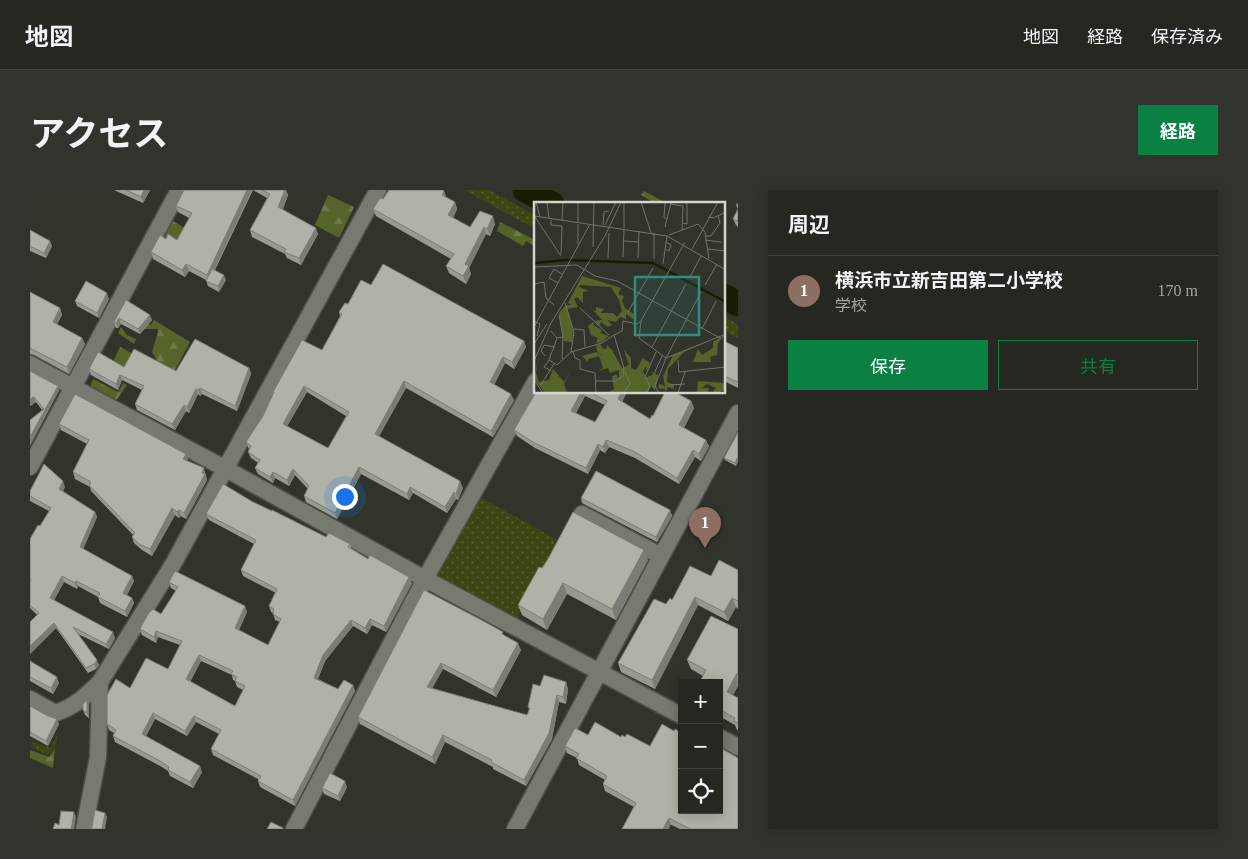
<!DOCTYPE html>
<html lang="ja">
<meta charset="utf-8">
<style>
body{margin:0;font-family:"Times New Roman","Noto Sans JP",serif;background:#31332d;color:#f1f3f6}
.controls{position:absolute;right:15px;bottom:15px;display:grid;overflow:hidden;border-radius:0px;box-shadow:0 2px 12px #0003}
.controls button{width:45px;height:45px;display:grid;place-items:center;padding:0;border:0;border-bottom:1px solid #42443e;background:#252720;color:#f1f3f6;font:25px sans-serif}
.you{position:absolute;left:314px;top:306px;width:18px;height:18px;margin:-12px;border:4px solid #fff;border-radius:50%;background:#1a73e8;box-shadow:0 0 0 8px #1a73e833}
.badge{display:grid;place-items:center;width:32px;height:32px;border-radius:50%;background:#0b8043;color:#fff;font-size:16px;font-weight:700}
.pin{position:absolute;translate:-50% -41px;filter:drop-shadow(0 1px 2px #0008)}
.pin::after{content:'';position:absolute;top:26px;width:18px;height:15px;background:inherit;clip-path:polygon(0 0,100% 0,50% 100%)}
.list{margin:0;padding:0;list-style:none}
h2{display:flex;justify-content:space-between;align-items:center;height:65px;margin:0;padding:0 20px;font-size:21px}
h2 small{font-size:16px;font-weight:400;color:#a3a5a5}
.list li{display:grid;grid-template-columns:32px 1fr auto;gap:15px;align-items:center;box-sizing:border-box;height:70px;padding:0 20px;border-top:1px solid #42443e}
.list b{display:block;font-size:19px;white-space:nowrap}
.list p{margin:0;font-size:16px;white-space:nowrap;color:#a3a5a5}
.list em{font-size:16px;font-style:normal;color:#a3a5a5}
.actions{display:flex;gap:10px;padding:15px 20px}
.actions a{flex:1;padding:11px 0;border:1px solid #0b8043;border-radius:0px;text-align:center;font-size:18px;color:#0b8043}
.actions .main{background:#0b8043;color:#fff}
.icon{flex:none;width:28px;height:28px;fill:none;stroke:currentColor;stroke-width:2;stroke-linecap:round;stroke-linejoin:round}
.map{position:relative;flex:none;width:708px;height:639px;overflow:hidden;border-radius:0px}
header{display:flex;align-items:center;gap:30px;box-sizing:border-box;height:70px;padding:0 25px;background:#252720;border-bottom:1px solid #42443e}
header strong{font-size:24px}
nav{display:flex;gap:28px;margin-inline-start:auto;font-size:18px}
.intro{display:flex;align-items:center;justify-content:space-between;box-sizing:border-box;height:120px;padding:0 30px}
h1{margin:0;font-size:35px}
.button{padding:12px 22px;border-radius:0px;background:#0b8043;color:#fff;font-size:18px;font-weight:700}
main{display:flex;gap:30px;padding:0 30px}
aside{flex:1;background:#252720;border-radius:0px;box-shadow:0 2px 12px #0003}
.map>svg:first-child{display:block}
.grass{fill:url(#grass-dots)}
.forest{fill:url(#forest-firs)}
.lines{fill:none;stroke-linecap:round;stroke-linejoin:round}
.river{stroke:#161d01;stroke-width:25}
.minor-casing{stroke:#4d5048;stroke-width:19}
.minor{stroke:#777a6f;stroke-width:16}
.wall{fill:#969a90;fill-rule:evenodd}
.shaded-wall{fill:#7a7d75}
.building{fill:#afb3a7;stroke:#7a7d75;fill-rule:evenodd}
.inset-river{fill:none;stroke:#161d01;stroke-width:2.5}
.inset-road{fill:none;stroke:#72746d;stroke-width:1}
.view{fill:#368981;fill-opacity:0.15;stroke:#368981;stroke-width:2.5}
.inset-edge{fill:none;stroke:#d3d5cf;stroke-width:2.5}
</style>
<header>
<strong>地図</strong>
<nav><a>地図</a><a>経路</a><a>保存済み</a></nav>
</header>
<div class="intro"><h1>アクセス</h1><a class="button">経路</a></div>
<main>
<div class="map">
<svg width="708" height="639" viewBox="0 0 708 639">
<defs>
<pattern id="grass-dots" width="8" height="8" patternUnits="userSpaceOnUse" patternTransform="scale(1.25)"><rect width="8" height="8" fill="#3a4712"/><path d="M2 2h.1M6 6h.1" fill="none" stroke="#566133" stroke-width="1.8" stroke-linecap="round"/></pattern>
<pattern id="forest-firs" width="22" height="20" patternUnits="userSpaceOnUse" patternTransform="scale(1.25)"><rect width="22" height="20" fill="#55652a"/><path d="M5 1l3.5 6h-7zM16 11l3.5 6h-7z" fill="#6d7a48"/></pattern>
</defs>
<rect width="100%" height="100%" fill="#31342b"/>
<path class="grass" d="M434,0H459L505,25V39Z
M694,127L708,134V148L694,141Z
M450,307L529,351L487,428L407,386Z
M27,545L26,556L18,565L1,557L3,552L20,558Z"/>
<path class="forest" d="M614,1L638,14H626L611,5Z
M298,5L324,17L309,48L285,35Z
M139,29L155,38L148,52L137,49L130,44Z
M470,32L505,50V56L496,51L493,56L467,41Z
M124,130L160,152L145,180L128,172L122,162L128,142V139H114L117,133L121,135Z
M91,137L97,145L106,149L104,154L88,143Z
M90,157L109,167L95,178L83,172Z
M63,189L88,202L93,193L97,195L86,211L60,197Z
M25,558L23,578L0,568V560L19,567Z"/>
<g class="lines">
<path class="river" d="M495,0L522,14
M694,106L708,114"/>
<defs>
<path id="minor" d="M0,174L196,279L395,389L652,526
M0,277L149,0
M552,324L631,366
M0,509L25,523C43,518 57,505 70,492L142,376L348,0
M689,547L708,557
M54,639L68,567L70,492
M264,639L395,389L506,191
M485,639L708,223"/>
</defs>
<use href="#minor" class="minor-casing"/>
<use href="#minor" class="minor"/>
</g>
<path class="wall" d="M84,0H120L113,13Z
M154,0H256L258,5L253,19L288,44L271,75L257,68L255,64L222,47L220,40L237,8L223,0L185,80L196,90L189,102L178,96L176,90L159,81L155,87L123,69L121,62L136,49L147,50L159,28L148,22L146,16Z
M414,1L416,7L425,12L427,19L423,28L440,37L465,34L460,46L456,44L439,78L441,84L436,94L419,83L416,76L421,69L346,26L343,19L353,9Z
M708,13V37L706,35L703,29L708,19L706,15Z
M0,40L22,56L16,68L0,61Z
M341,95L494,151L496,157L484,179L475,173L464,195L484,210L463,247L376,198L349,246L433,298L428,310L426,309L417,323L383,303L379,310L331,284L307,329L276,312L274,306L278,299L265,285L259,296L245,288L243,293L228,284L225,278L228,273L221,268L218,262L219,259L216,252L233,226L244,204L243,202L292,160L310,126L309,122ZM277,202L316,226L298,258L257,236Z
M0,102L30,118L32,125L27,134L52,148L55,154L39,184L4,165L0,164Z
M79,109L69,128L47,116L45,111Z
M96,110L122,130L110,144L91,134L88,138H86L84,132Z
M694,151L708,158V198L694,191Z
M94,177L146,181L219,178L221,184L207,221L172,204L170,206L168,204L159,223L156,221L145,240L107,220L105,214L112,200L92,190L88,200L61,185L59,179Z
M0,181L29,201L12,220L6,212L0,216Z
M506,202H597L592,212L620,229L623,226L635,202H648L647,204L661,211L664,218L654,238L679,256L671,271L665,267L649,294L605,268L579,257L575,263L570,260L558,284L505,258L487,246L484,240ZM555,206L575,215L565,232L546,223Z
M29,234L158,270V271L176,284V286L177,290L156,329L151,326L149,328L145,325L122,366L112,360L104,353L102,347L103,345L61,301L60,297L45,289L43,282L57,254L31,240Z
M708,242L706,276L695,270L694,268Z
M35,297L33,301L65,322L67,327L53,359L102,386L104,391L97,405L102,408L104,413L97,427L70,413L68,407L48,396L47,399L34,392L24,410L85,448L79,459L48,444L69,475L66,479L58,483L26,438L0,464V432L7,425L0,418V349L10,336L19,321L0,311V301Z
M551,308L640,320L642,326L627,352L552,313Z
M223,312L296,347L320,354L321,358L338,369L382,393L356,442L342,435L337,444L323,436L295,471L288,489L308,499L323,495L325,501L265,616L230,597L228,591V589L183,565L181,559L189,544L166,532L157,546L125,529L116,546L172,582L163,598L140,586L138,581L132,577L85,552L83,546L84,543L79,540L77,534L100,498L138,479L150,455L128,447L126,453L112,445L110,439L131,424L146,401L141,398L139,392L215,416L217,422L209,440L238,455L250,432L245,430L243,423L241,422L239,416L246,403L213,386L211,380L224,354L179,330L176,324ZM171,471L202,485L203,490L205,491L207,497L213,500L205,516L160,492Z
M618,370L586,430L537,404L517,440L492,425L488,415L512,378Z
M708,380V419L706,417L698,431L668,415L625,499L591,482L588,473L636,414L681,386Z
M394,400L474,445L491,460L466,507L413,479L402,498L497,525L499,519L498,517L510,496L536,492L538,499L536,514L529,512L522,549L496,596L463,579V577L415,552L405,574L330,534L328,527Z
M708,439V496L703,505L708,508V540H707L705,535L689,526V493L673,486L661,479L657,470Z
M0,471L29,493L23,504L0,491Z
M59,515V528L55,525L53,520Z
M0,516L29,534L18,556L0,546Z
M535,556L708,639H650L604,617L575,601L573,594L575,590L549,575L547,568L537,563Z
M317,597L310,611L294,604L292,598Z"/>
<path class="shaded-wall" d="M114,0H120L113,13L111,7Z
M217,0H222L179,91L177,85Z
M255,0H256L258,5L251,24L248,17Z
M414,1L416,8L412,5Z
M425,12L427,19L421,33L418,25Z
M463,26L465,34L460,46L457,39Z
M454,37L456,44L439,78L441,84L436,94L433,86L435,74Z
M286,38L288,44L271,75L269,68Z
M20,51L22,56L16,68L14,63Z
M156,74L159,81L155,87L152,80Z
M194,85L196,90L189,102L188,96Z
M77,103L79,109L69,128L67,123Z
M30,118L32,125L25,138L23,132Z
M120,125L122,130L110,144L108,139Z
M89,128L91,134L88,138L86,133Z
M52,148L55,154L39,184L37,177Z
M494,151L496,157L484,179L482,172Z
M473,167L475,173L462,199L460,192Z
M219,178L221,184L207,221L205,216Z
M90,185L92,190L88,200L86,194Z
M374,191L376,198L347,250L345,244Z
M28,196L29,201L0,256V247Z
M274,196L277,202L255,240L253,234Z
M170,198L172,204L170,206L168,200Z
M166,199L168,204L159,223L157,217Z
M551,202H554L555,206L544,227L541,221Z
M591,202H597L590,215L588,209Z
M481,204L484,210L463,247L461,241Z
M4,207L6,212L0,216V209Z
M661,211L664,218L652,242L649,235Z
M154,215L156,221L145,240L142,234Z
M576,250L579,257L575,263L573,257Z
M676,250L679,256L671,271L669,264Z
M568,254L570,260L558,284L556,278Z
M663,260L665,267L649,294L647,288Z
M156,264L158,270L155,275L153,269Z
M708,267V272L706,276L705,273Z
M329,277L331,284L307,329L305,323Z
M174,278L177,290L156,329L154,323Z
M263,279L265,285L259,296L257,290Z
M243,282L245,288L243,293L240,287Z
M33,291L35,297L31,305L29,299Z
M430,291L433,298L428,310L426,304Z
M380,297L383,303L379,310L377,304Z
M424,302L426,309L417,323L415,317Z
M142,318L145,325L122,366L120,359Z
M149,320L151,326L149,328L147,322Z
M640,320L642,326L627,352L626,347Z
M65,322L67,327L52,362L50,357Z
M614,360L618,370L586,430L582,419Z
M32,386L34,392L22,414L20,408Z
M102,386L104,391L95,409L93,403Z
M379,387L382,393L356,442L354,436Z
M46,391L48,396L47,399L45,393Z
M533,393L537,404L517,440L513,429Z
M665,407L668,415L625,499L622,490Z
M102,408L104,413L97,427L95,421Z
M702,408L706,417L698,431L694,422Z
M215,416L217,422L207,444L205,438Z
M340,429L342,435L337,444L335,438Z
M321,430L323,436L295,471L286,493L284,488L293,465Z
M24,433L26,438L0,464V456Z
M126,441L128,447L126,453L124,447Z
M83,442L85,448L79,459L76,454Z
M488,453L491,460L466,507L463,500Z
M169,465L171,471L158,495L156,489Z
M67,470L69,475L66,479L64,474Z
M411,473L413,479L399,504L397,497Z
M707,483L708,496L700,511L697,502Z
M27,487L29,493L23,504L21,498Z
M536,492L538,499L536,514L533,507Z
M323,495L325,501L265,616L263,610Z
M527,505L529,512L522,549L496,596L494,590Z
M57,510L59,515V528L57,523Z
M123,523L125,529L114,550L112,544Z
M164,526L166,532L157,546L155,541Z
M27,529L29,534L18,556L16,551Z
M413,545L415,552L405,574L402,567Z
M170,576L172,582L163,598L160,592Z
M315,591L317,597L310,611L308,606Z
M44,622L46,627L44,639H41Z
M75,623L77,627L75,639H72Z
M639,628L641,634L639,639H633Z"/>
<path class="building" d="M96,0H114L111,7Z
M154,0H217L177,85L156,74L152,80L121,62L130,45L136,49L138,44L147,50L162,23L146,16Z
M232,0H255L248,17L286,38L269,68L254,62L256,59L220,40L240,4Z
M359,0H413L414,1L412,5L425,12L418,25L440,37L450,21L463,26L457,39L454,37L435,74L439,76L433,86L416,76L424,64L343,19L350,8L353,9Z
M708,19V31L703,29Z
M0,40L20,51L14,63L0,56Z
M353,74L494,151L482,172L473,167L460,192L481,204L461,241L374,191L345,244L430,291L426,304L424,302L415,317L380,297L377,304L329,277L305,323L274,306L279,296L263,279L257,290L243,282L240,287L225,278L230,270L218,262L221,256L216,252L233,226L244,202H243L272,150L292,160L312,124L309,122L315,113L318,114L331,90L341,95ZM274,196L319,222L298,258L253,234Z
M182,79L194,85L188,96L176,91Z
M56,91L77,103L67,123L45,111Z
M0,102L30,118L23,132L52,148L37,177L0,158Z
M96,110L120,125L108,139L89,128L86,133L84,132Z
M165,149L219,178L205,216L170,198L168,200L166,199L157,217L154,215L142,234L105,214L114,196L90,185L86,194L59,179L68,162L94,177L104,159L146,181Z
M694,151L708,158V192L694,186Z
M0,181L28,196L0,247V230L14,219L4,207L0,209Z
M506,202H551L541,221L565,232L577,211L559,202H591L588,209L620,229L622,225L623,226L635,202H645L661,211L649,235L676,250L669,264L663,260L647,288L603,261L576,250L573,257L568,254L556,278L503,252L484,240Z
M45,204L156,264L153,269L174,278L172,283L175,284L154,323L149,320L147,322L142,318L120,359L109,354L102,347L105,343L59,295L61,292L43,282L59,250L29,234Z
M708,242V267L705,273L694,268Z
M14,274L33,291L29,299L65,322L50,357L102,386L93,403L102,408L95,421L68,407L70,403L46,391L45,393L32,386L20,408L83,442L76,454L43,437L67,470L64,474L56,478L24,433L0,456V432L9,423L0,415V391L1,390L0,388V349L8,335L10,336L21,318L0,306V301Z
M566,281L640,320L626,347L551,308Z
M193,294L223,312L242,321V320L296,347L299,343L320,354L318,357L338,369L340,365L379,387L354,436L340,429L335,438L321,430L293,465L284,488L308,499L314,490L323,495L263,610L228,591L231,586L181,559L191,540L164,526L155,541L123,523L112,544L170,576L160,592L138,580L139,577L130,571L83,546L86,540L77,534V505L86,489L100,498L116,468L138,479L152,451L126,441L124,447L110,439L118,424L123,419L131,424L148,397L139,392L145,381L215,416L205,438L238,455L251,429L243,424L244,419L239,416L247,399L211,380L226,350L176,324ZM169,465L203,481L201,484L207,487L205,491L215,496L205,516L156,489Z
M543,322L614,360L582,419L533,393L513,429L488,415L509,377L512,378L518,369Z
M689,370L708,380V411L702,408L694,422L665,407L622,490L588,473L624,409L636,414L640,408L642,410L660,376L681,386Z
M394,400L457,433L473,442L472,444L488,453L463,500L411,473L397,497L497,525L500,518L498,517L503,494L510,496L514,485L536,492L533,507L527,505L519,543L494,590L461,572L462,570L413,545L402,567L328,527Z
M681,426L708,439V483H707L697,502L708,508V533L704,531L705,528L689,519V493H669L676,480L657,470Z
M0,471L27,487L21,498L0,487Z
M57,510V523L53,520V514Z
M0,516L18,526L27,529L16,551L0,542Z
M565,532L591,547L592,545L595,547L597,544L620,556L632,534L644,541L645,539L652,543V620H689V557L708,568V639H660L639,628L633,639H592L606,613L573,594L577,586L546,568L549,564L535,556L545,538L558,545Z
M300,583L315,591L308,606L292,598Z
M65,620L75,623L72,639H61L62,637Z
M31,621L44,622L42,635L41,639H23L25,633L29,635Z
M241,632L253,638V639H237Z"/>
<g transform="translate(504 12)">
<rect width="191" height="191" fill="#31342b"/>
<path d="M48,74L87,86L84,92L90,94L88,99L91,106L101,113L99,117L92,112V117L86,115L82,120L73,118L78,123L74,125L67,120L65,124L60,119L68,118L59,108L62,109V105L70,107L67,111H79L83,115L88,109L85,98L77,85L46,83L45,85L55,89L49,90V101L43,95L40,97L44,105L33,107L39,128L38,140L30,139L25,111L32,103H38L34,101ZM59,120L61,122L59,123L68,128L66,131L75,134L68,140L62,141L64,136L57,133L54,124ZM191,133L184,141L183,153L176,155L177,160H159L164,147L168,153L179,146V140ZM66,142L69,147H72L73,143L78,148L88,166L95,163L90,148L97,156V166L102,168L109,156L116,161L113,170L112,164L109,170L112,175L119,173L118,170L124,173L121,189L117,184L113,191H73L80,187L78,175L82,172L85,177V168L76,171L74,166L64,169L69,166L65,154L54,157V160L48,154L63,150L70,155L63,149L62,144ZM163,144L150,150L134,167L133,180L140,183V187L134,185L131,191V187L124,186L125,182L131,184L129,174L139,153ZM6,149L2,171L5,180L15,178L19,167L30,180L36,170L30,182L33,191H11L0,177ZM164,179L191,181V188L182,191L179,189L182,186L173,182L168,186H175L174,191H163Z" fill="#55652a"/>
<path class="inset-river" d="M0,61L33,58L119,61L192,100"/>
<path class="inset-road" d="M2,0L6,15M13,0L15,16M107,0L117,31M131,0L130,15L133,18M136,2L149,4L148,28M0,14L133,34L192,68M1,15L27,54M174,15L179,16L192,10M17,18V23L28,24L27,52M28,18L29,0M44,20V0M149,21L153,22V0M44,22V42M69,23L70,10L75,9M71,23L82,0M131,25L137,1M90,26V0M135,33L164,22L171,30L175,57M171,34H177L186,21L184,14M171,38L187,40M90,39L105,40M151,40L107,119L105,136L132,156L167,90M59,45L60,0M131,47L135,49L137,43L132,40M158,47L184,0M173,47L192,49M89,55L90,27M74,56L75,31M104,56L105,29M120,57V31M129,62L133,34M0,65L43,63L61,74L83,79L186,136M156,75L167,54M24,81L15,76L20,67L28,72M0,82L10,80L12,96L20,103M171,83L183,62M31,101L40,130L37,150M46,106L75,133M94,110L119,66M25,113L29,135M0,119L6,122L3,134M0,125L56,22M40,127L50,128L51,145M168,127L182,99M17,129L23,136L15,158L23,163L37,150L68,141L80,133M23,136L29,135L28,157M0,142L13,122M118,145L152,82M39,150L41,156L46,158V167L61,171L62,191M11,154L7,149L10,143L21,145M15,158L10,165L17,169M144,158L145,170L192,165M0,159L17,121L71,34L87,0M120,172L128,154M0,178L9,191M62,179H82L89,174L90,166L80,133L88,129L89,119L103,122L107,119M135,183L151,182M6,184L20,162M90,190L96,182L91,170M113,191L116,184L111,175L122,150M125,191L121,184L132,156L192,132M144,191L151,170"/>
<path class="view" d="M101,75H165V133H101Z"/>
<rect width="191" height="191" class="inset-edge"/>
</g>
</svg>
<div class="controls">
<button>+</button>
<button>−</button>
<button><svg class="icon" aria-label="locate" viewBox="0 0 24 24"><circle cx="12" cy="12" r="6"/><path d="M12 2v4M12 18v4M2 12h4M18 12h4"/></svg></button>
</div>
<div class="you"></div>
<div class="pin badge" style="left:675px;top:358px;background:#8d6e63">1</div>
</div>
<aside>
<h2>周辺<small></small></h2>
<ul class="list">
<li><span class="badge" style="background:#8d6e63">1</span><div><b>横浜市立新吉田第二小学校</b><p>学校</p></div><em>170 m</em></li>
</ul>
<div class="actions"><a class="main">保存</a><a>共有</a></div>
</aside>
</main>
